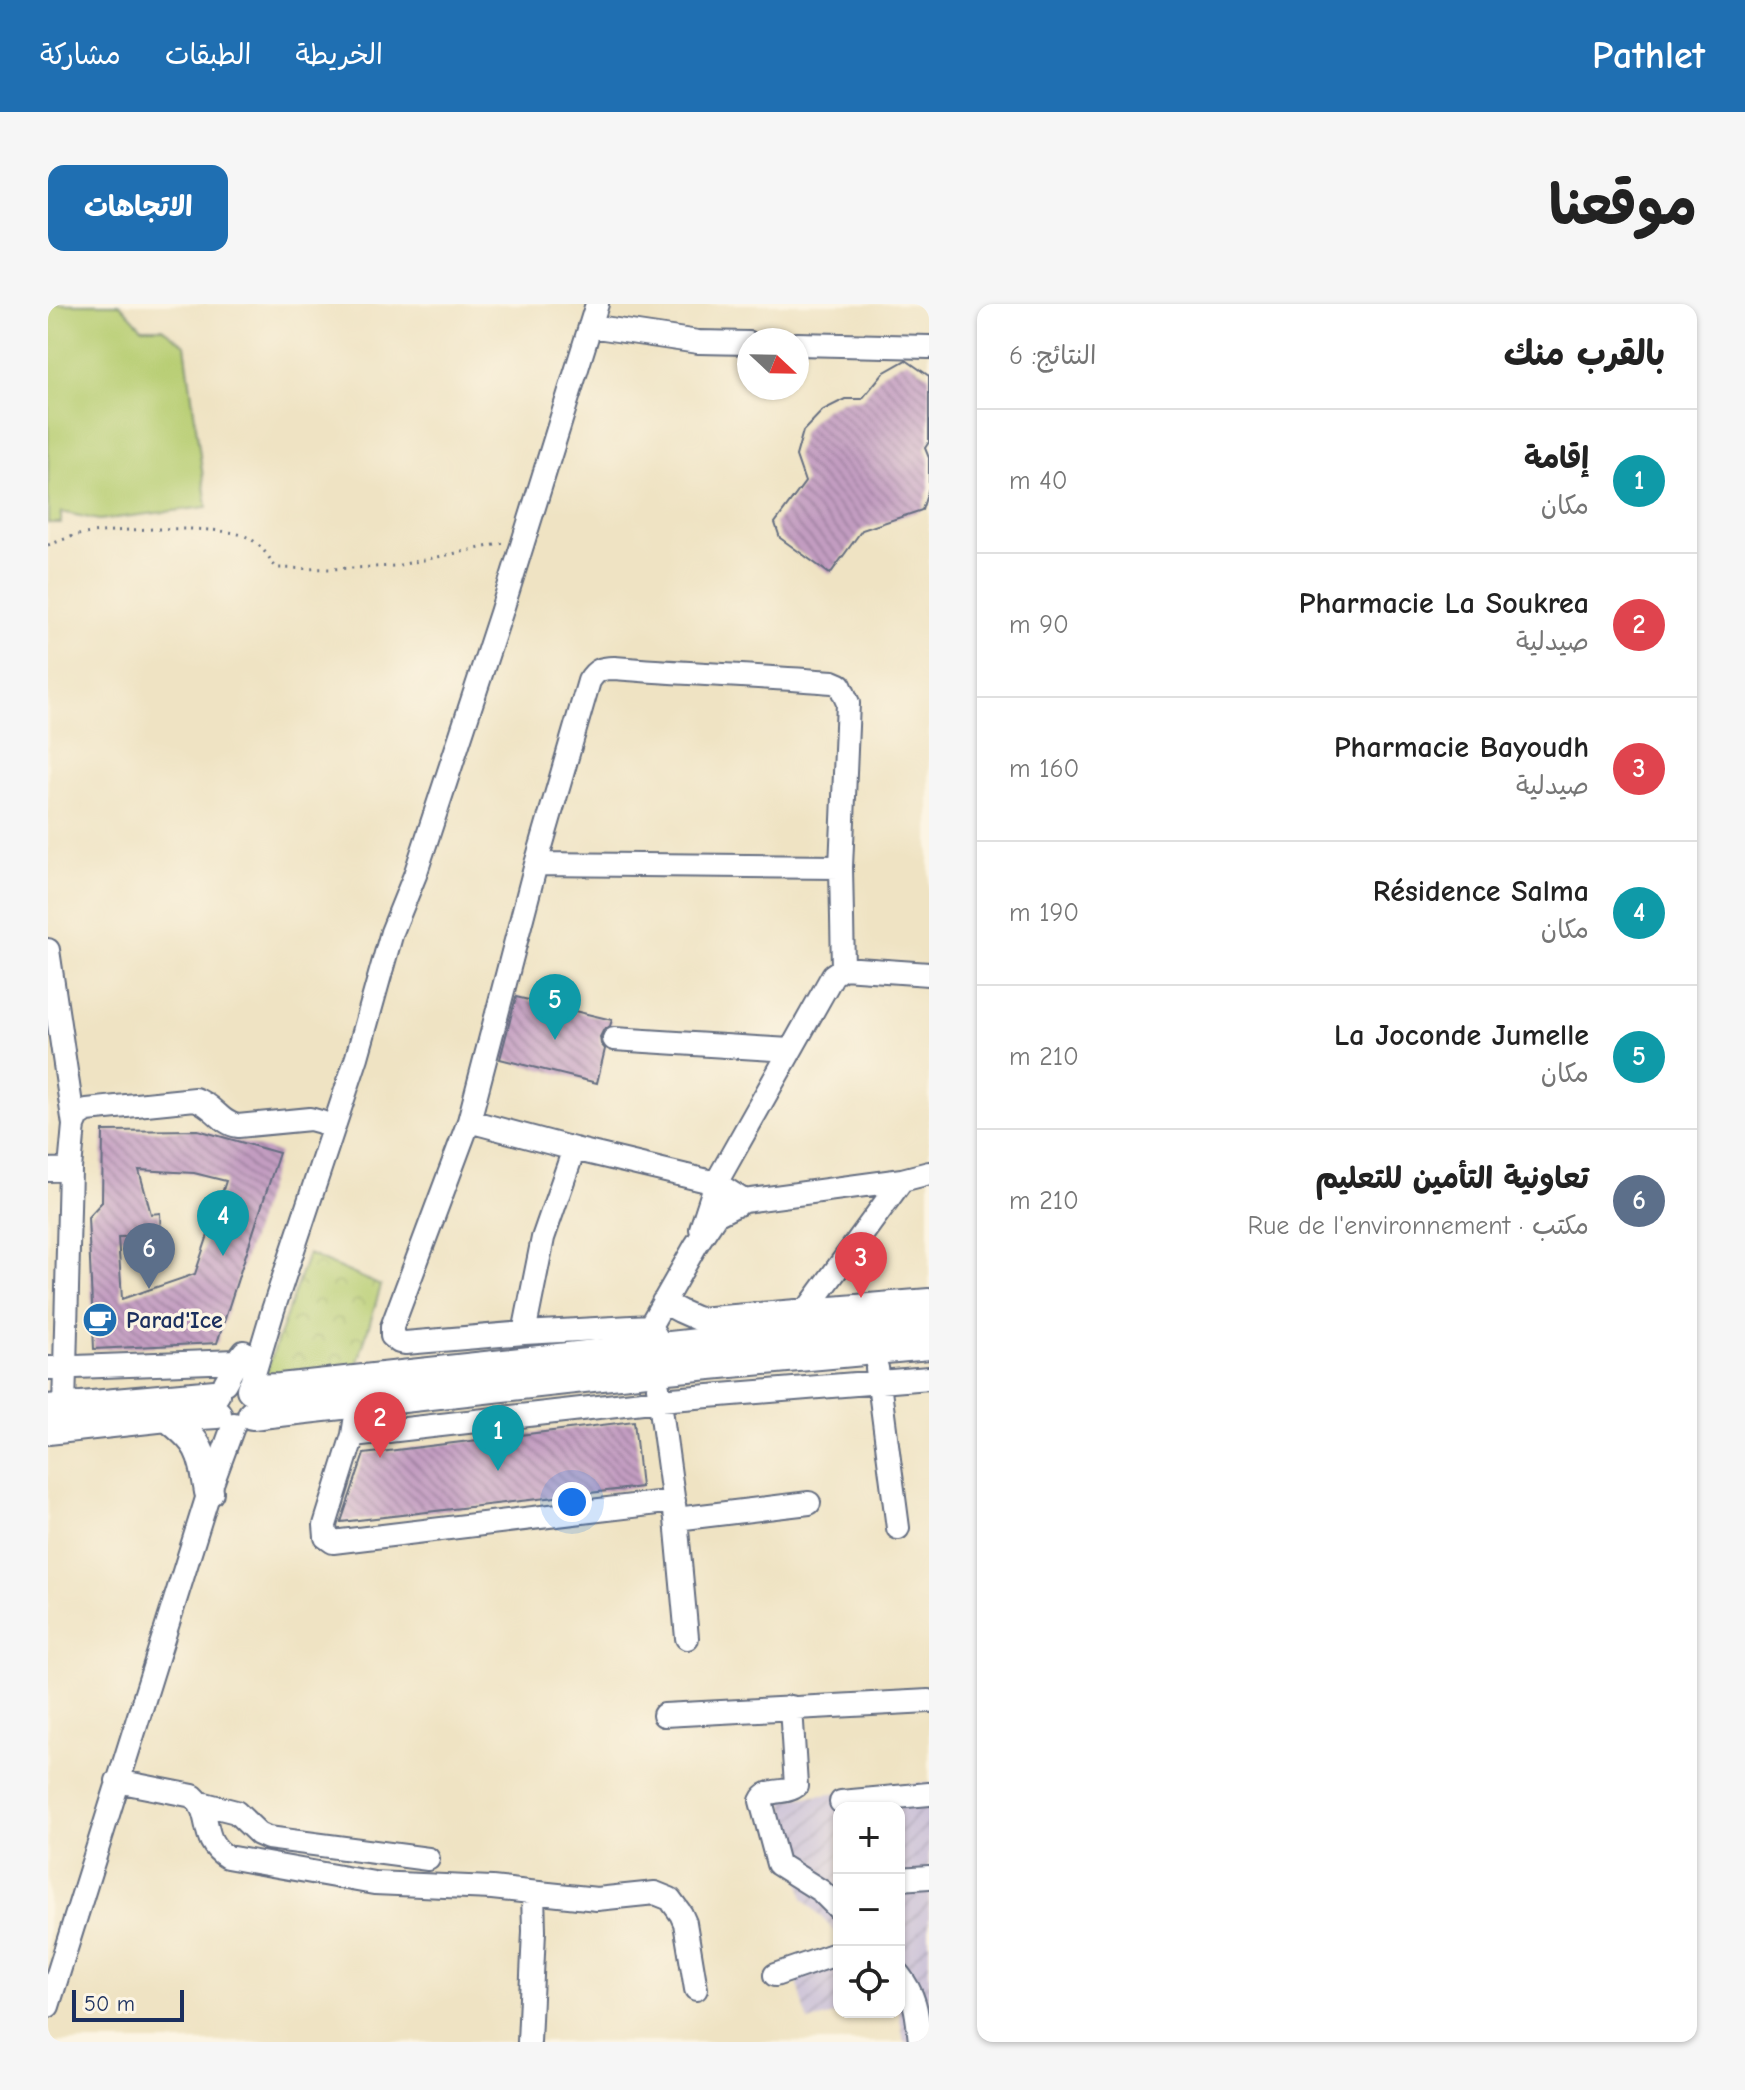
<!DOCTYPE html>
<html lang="ar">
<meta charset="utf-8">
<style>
body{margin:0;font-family:"Comic Neue","Playpen Sans Arabic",sans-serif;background:#f6f6f6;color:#222;direction:rtl}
.controls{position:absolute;right:24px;bottom:24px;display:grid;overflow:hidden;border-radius:16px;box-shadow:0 2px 6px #0004}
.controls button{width:72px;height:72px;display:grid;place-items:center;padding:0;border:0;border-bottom:2px solid #e0e0e0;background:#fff;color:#222;font:40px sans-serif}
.compass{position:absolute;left:689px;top:24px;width:72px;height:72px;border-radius:50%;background:#fff;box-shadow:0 2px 6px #0004;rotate:112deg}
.scale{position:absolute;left:24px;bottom:20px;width:112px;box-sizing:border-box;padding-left:8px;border:4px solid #1b2f5e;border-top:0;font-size:22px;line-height:28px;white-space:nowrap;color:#1b2f5e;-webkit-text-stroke:6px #fcf5e5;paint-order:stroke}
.you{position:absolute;left:524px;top:1198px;width:28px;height:28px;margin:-20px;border:6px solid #fff;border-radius:50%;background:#1a73e8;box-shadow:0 0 0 12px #1a73e833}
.badge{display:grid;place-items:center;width:52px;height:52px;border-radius:50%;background:#1f6fb2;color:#fff;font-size:26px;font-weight:700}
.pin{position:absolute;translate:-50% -66px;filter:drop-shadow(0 2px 4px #0008)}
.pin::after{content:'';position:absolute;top:42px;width:28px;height:24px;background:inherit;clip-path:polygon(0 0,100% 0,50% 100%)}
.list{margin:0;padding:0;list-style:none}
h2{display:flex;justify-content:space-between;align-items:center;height:104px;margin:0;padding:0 32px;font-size:34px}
h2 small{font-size:26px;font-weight:400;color:#767676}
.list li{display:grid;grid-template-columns:52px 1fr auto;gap:24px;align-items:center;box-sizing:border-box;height:144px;padding:0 32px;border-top:2px solid #e0e0e0}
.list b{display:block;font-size:30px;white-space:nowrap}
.list p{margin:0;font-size:26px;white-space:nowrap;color:#767676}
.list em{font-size:26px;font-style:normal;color:#767676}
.icon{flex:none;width:44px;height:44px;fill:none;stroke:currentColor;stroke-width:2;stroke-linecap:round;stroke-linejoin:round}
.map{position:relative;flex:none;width:881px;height:1738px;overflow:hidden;direction:ltr;border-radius:16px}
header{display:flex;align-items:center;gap:48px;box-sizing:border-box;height:112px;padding:0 40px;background:#1f6fb2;color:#fff}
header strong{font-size:38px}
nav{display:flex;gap:44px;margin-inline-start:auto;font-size:28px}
.intro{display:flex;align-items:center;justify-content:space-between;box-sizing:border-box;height:192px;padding:0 48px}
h1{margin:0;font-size:56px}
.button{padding:20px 36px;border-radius:16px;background:#1f6fb2;color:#fff;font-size:28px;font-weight:700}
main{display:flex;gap:48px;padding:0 48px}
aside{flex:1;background:#fff;border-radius:16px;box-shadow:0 2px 6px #0004}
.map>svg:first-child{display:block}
.industrial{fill:url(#industrial-furrows)}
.green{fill:#b8ce73;stroke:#6a7e68;stroke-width:2}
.park{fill:url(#park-crowns);stroke:#6a7e68;stroke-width:2}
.building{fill:url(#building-back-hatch);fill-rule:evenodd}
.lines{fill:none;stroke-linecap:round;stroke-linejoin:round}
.minor-casing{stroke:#656e81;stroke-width:26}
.major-casing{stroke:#656e81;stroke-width:32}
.path{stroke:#656e81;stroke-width:3;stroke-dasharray:2 6;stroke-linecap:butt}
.minor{stroke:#fff;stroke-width:22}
.major{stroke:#fff;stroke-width:28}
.labels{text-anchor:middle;stroke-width:7;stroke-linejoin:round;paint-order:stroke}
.poi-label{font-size:24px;font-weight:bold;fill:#1b2f5e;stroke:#fcf5e5;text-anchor:start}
</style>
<header>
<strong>Pathlet</strong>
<nav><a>الخريطة</a><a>الطبقات</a><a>مشاركة</a></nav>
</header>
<div class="intro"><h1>موقعنا</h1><a class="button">الاتجاهات</a></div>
<main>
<aside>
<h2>بالقرب منك<small>النتائج: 6</small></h2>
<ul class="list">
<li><span class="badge" style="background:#0f9aa8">1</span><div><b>إقامة</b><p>مكان</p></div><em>40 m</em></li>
<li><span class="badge" style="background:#e0444e">2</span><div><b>Pharmacie La Soukrea</b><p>صيدلية</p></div><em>90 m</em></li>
<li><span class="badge" style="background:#e0444e">3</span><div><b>Pharmacie Bayoudh</b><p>صيدلية</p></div><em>160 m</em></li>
<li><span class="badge" style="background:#0f9aa8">4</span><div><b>Résidence Salma</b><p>مكان</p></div><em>190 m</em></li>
<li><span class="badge" style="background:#0f9aa8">5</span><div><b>La Joconde Jumelle</b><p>مكان</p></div><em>210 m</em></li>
<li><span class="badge" style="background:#5c6f8a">6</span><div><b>تعاونية التأمين للتعليم</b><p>مكتب · Rue de l'environnement</p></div><em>210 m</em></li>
</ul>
</aside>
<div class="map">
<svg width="881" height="1738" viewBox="0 0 881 1738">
<defs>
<pattern id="industrial-furrows" width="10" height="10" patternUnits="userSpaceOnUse" patternTransform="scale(2)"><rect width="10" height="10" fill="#c9bfd7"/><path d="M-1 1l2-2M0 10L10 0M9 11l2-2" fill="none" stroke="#aca4bb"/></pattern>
<pattern id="park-crowns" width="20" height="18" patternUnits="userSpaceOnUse" patternTransform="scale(2)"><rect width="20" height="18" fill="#b8ce73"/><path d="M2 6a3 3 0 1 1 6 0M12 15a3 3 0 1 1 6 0" fill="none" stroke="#9eb166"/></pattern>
<pattern id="building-back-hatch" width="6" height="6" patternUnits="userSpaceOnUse" patternTransform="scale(2)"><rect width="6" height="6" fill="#c39dc1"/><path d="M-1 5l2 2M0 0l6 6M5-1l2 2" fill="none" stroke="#9e80a0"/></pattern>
</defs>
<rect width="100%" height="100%" fill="#fcf5e5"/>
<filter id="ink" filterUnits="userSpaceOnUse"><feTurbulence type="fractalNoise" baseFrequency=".0125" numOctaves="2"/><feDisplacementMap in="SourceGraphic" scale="16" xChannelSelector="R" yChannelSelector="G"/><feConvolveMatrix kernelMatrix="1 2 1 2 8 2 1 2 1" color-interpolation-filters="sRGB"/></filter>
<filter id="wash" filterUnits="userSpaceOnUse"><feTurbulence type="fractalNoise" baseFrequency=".006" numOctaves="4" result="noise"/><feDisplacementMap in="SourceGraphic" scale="32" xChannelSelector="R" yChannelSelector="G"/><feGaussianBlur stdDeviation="1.8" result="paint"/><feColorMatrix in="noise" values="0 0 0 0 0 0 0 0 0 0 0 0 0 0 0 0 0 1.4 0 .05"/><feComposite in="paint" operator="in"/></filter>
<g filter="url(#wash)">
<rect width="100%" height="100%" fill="#efe3c3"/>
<path class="industrial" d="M881,1478V1738H856L851,1708V1504H791V1632L755,1594L735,1496Z
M791,1645V1708H797L760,1718L744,1657Z"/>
<path class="green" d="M0,0H72L94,24H114L137,41L159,203L51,216L13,208V219H0Z"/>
<path class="park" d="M260,950L333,982L306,1071L214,1080Z"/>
<g id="blocks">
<path class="building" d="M858,56L881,72V138L877,144L881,154V184L874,206L814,226L782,270L732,234L727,219L757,178L748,152L755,127L775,106L797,95H814L835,69Z
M468,693L564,716L562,722L555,727L552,733L553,740L557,745L549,779L452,755Z
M150,826L231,849L169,1039L46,1045L40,913L54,898L55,827ZM91,866L146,869L178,877L147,970L74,995L70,933L113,932L112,909L103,910Z
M586,1117L593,1183L293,1218L316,1150Z"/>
</g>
</g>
<g filter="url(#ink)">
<use href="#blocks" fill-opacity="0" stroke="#656e81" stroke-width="2"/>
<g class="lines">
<defs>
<path id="minor" d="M542,22L650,38L701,39
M749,40L881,43
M488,560L793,563
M0,646L26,821
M566,735L742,746
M421,817L526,845L668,879L653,925
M0,866L22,865
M696,897L854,876L881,869
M615,998L632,1007L650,1015L881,996
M759,1006L854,876
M476,1029L495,934L526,845
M592,1033L602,1022L648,941L668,911L696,897L668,879L785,671L795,664L881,670
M615,1044L602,1022L476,1029L357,1039L351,1038L344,1032V1023L421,817L488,560L541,377C548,366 553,364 566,364C639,370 712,372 785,378L792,381L800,399L793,563L795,664
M0,1064L189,1057
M829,1064L850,1224
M177,1079L189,1057L196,1048
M202,1083L225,1006L309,753L344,628L367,571L453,309L549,0
M610,1083L628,1215L639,1334
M16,1104L22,865L26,821L30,812L39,806L147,795C167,802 172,819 190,822L262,815L273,818L285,825
M307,1118L305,1131L277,1221L278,1233L285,1238L626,1197
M305,1131L612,1096L881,1074
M628,1215L761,1199
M743,1403L748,1482C737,1491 719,1483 713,1497L730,1560L773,1587L791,1605
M616,1411L881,1397
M69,1477L145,1492C166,1511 150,1535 179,1553L326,1579L444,1584L549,1595L607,1589L622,1595L633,1610L637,1619L648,1685
M793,1498L881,1490
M153,1499L188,1508L211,1530L220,1534L380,1555
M851,1575L881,1573
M727,1671L791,1649
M851,1671C869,1694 869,1710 872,1738
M0,1702L161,1188L186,1120
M481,1738L486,1627L485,1589"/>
<path id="major" d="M203,1085L232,1084L881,1014
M0,1105L167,1090
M204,1111L608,1066L881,1041
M119,1113C153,1139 154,1147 161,1188
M0,1126L119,1113L169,1110"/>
</defs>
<use href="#minor" class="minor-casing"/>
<use href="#major" class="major-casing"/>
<path class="path" d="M0,241C10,238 20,233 30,231C60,225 174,220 199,233C213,240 220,252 228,264L282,265L347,262L456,239"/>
<use href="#minor" class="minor"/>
<use href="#major" class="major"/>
</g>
</g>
<defs>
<symbol id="cafe-disc" viewBox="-11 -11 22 22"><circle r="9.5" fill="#1f6fb2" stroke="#fcf5e5"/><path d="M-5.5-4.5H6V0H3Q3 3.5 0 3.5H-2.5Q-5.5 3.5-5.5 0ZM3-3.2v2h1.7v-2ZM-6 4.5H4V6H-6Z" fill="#fff"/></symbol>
</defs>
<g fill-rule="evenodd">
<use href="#cafe-disc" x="32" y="996" width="40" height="40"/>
</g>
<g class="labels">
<g class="poi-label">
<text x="78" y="1024">Parad'Ice</text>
</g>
</g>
</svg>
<div class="controls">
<button>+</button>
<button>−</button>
<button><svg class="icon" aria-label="locate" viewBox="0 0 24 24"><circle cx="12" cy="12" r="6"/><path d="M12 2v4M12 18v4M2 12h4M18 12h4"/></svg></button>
</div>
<svg class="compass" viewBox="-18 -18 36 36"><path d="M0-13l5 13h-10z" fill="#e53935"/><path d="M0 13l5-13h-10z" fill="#767676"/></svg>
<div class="scale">50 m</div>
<div class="you"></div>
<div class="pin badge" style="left:450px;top:1167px;background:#0f9aa8">1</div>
<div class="pin badge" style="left:332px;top:1154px;background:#e0444e">2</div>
<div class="pin badge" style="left:813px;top:994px;background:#e0444e">3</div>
<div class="pin badge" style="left:175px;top:952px;background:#0f9aa8">4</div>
<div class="pin badge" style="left:507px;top:736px;background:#0f9aa8">5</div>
<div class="pin badge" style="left:101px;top:985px;background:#5c6f8a">6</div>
</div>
</main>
